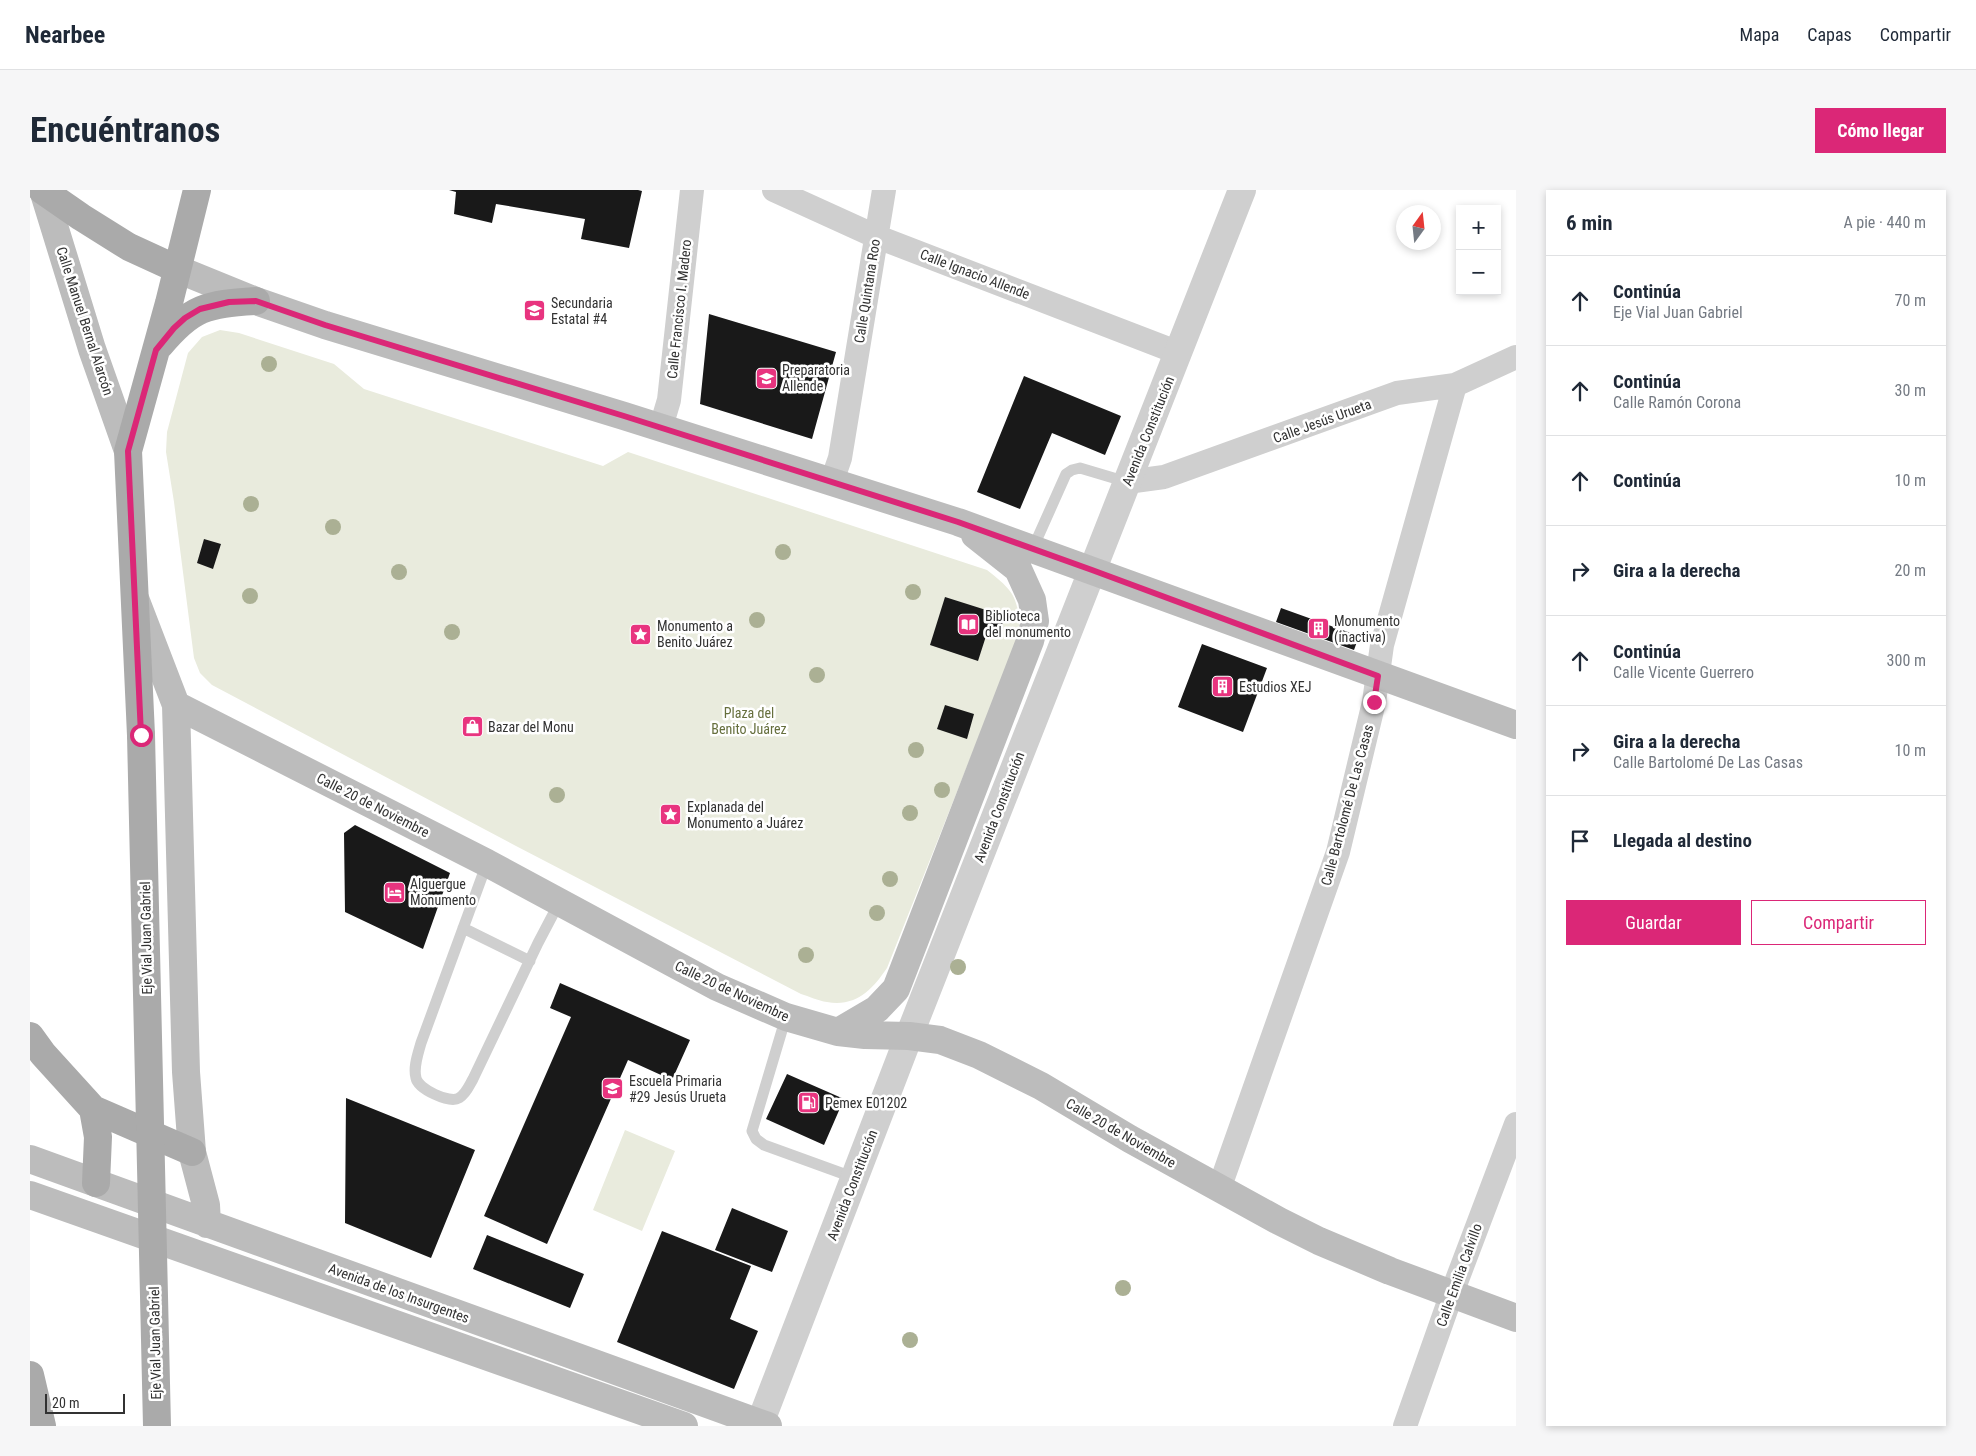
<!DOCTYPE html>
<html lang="es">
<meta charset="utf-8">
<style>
body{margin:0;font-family:"Roboto Condensed",sans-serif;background:#f6f6f7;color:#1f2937}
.controls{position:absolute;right:15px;top:15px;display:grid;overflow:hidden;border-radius:0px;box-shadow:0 2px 8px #0003}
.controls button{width:45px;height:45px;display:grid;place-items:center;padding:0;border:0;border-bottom:1px solid #e0e1e3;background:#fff;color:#1f2937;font:25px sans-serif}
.compass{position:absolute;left:1366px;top:15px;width:45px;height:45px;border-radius:50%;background:#fff;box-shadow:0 2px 8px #0003;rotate:15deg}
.scale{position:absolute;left:15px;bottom:12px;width:80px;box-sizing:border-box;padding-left:5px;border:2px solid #323232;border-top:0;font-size:14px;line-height:18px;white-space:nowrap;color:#323232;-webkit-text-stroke:4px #fff;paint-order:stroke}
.stop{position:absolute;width:15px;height:15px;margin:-11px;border:4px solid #db2777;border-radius:50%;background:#fff}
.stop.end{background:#db2777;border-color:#fff;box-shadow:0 1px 5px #0008}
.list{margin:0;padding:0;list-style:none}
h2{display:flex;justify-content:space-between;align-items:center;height:65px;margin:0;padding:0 20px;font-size:21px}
h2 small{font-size:16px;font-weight:400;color:#747a83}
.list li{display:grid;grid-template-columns:32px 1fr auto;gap:15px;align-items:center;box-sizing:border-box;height:90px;padding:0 20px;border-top:1px solid #e0e1e3}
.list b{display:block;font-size:19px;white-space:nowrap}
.list p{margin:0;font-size:16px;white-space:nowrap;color:#747a83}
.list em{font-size:16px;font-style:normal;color:#747a83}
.actions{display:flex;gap:10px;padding:15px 20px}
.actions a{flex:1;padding:11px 0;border:1px solid #db2777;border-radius:0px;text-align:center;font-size:18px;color:#db2777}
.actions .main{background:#db2777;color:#fff}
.icon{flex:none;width:28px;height:28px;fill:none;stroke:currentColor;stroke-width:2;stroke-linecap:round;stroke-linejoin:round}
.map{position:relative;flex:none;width:1486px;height:1236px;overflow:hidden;border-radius:0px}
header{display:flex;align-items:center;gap:30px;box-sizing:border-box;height:70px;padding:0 25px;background:#fff;border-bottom:1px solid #e0e1e3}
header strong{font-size:24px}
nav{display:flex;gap:28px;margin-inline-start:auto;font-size:18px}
.intro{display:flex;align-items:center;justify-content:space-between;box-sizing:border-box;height:120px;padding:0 30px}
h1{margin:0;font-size:35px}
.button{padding:12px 22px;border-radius:0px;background:#db2777;color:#fff;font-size:18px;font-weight:700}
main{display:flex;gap:30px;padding:0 30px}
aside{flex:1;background:#fff;border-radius:0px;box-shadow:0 2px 8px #0003}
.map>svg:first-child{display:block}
.green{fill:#e9ebdd}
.building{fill:#191919}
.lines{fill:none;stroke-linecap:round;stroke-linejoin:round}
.service{stroke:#cfcfcf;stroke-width:11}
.minor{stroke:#cfcfcf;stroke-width:24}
.tertiary{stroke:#cfcfcf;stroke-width:28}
.secondary{stroke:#bcbcbc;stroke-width:28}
.primary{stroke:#aaa;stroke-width:28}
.primary-bridge{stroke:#aaa;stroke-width:28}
.tree{fill:#abb094}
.route{stroke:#db2777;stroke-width:6}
.labels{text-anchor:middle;stroke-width:5;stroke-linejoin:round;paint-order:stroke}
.street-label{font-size:14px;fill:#323232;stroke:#fff}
.poi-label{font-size:14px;fill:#323232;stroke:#fff;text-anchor:start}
.park-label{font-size:14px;fill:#666f3d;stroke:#fff}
</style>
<header>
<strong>Nearbee</strong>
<nav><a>Mapa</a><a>Capas</a><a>Compartir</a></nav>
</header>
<div class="intro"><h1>Encuéntranos</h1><a class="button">Cómo llegar</a></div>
<main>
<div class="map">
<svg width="1486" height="1236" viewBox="0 0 1486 1236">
<rect width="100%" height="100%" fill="#fff"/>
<path class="green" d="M190,140L209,143L304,174L334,199L573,276L598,262L957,380C985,402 988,407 990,443L857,778C842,800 826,817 797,812C788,811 779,806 771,804L486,656L182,495L170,483L164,468L144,312L136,262L137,242L158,163L172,147Z
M595,940L645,961L612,1041L563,1020Z"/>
<path class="building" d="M419,0H608L612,1L599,58L551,49L555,29L466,14L462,33L424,24L426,2Z
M679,124L806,162L782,249L670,214Z
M994,186L1091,226L1075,265L1022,243L990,319L947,302Z
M174,349L191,354L183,379L167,373Z
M915,407L975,426L968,446L957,443L948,471L900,455Z
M1251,418L1329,446L1324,460L1246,432Z
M1172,454L1237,478L1213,542L1148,517Z
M915,515L944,524L937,549L907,539Z
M325,635L420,683L393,759L315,722L314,643Z
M530,793L660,850L642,890L598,870L517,1054L454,1026L541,827L520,818Z
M757,884L814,909L794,955L736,929Z
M316,908L445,960L401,1068L315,1033Z
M702,1018L758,1041L742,1082L685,1060Z
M632,1041L721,1076L700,1129L728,1141L704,1199L587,1152Z
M457,1045L554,1084L540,1118L443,1079Z"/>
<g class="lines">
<path class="service" d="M1003,358L1036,284L1042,280L1050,278L1097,292
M457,673L391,853C388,864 383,877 386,888C388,899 420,914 429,908C436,904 439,896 443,889L508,753L529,713
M433,738L500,771
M756,827L722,941L726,949L734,955L825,988"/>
<path class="minor" d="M744,0L845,46L1149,163
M631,237L639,210L662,0
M802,291L810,268L854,0
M1097,292L1134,287L1367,203L1425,195L1486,167
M1189,999L1308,662L1344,512L1352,455L1425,195
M1375,1236L1422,1103L1486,934"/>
<path class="tertiary" d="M729,1236L879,846L1212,0"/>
<path class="secondary" d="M13,0L62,159L98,261
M147,79L226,111L295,135L594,226L928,332L1486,535
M106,411L146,515L156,882L162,962L176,1015L177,1034
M146,515L457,673L687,797L756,827L808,842L835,845L879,846L910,850L949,865L1011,896L1100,949L1249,1031L1289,1051L1360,1081L1486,1128
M808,842L847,819L866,799L1000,451L1005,431L1002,410L988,379L945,345
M0,969L738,1236
M0,1005L654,1236"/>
<path class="primary" d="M12,0L51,27L99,57L147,79
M130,155C162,117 176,114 226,111
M111,545L98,261L139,113L167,0
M0,846L13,864L63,919L162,962
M63,919L68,947L66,993
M0,1185L12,1236"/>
<path class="primary-bridge" d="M111,545L127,1236"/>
</g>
<g class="tree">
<circle cx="239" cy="174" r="8"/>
<circle cx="221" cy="314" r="8"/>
<circle cx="303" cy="337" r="8"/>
<circle cx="753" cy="362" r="8"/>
<circle cx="369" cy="382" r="8"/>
<circle cx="883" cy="402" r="8"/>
<circle cx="220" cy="406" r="8"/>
<circle cx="727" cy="430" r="8"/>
<circle cx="422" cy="442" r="8"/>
<circle cx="787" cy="485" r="8"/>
<circle cx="886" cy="560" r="8"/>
<circle cx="912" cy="600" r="8"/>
<circle cx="527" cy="605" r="8"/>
<circle cx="880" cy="623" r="8"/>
<circle cx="860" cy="689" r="8"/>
<circle cx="847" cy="723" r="8"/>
<circle cx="776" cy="765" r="8"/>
<circle cx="928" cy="777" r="8"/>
<circle cx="1093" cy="1098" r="8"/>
<circle cx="880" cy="1150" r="8"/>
</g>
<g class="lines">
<path class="route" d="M111,545L98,261L126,160L144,138L155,128L170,119L199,112L226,111L295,135L594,226L928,332L1062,380L1348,486L1344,512"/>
</g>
<defs>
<symbol id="school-square" viewBox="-11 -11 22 22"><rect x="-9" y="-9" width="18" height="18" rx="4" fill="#e8347f" stroke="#fff"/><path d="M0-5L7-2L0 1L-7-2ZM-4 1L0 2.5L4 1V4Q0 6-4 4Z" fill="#fff"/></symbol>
<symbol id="library-square" viewBox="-11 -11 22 22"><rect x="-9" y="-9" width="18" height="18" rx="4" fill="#e8347f" stroke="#fff"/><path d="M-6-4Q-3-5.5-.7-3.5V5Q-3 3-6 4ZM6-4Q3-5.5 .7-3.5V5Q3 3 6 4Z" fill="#fff"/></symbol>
<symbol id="building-square" viewBox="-11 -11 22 22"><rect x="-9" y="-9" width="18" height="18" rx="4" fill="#e8347f" stroke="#fff"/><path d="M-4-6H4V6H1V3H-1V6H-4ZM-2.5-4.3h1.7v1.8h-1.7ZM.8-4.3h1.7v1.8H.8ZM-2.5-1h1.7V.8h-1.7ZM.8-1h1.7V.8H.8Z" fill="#fff"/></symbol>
<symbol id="sight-square" viewBox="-11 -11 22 22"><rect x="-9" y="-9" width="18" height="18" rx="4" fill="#e8347f" stroke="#fff"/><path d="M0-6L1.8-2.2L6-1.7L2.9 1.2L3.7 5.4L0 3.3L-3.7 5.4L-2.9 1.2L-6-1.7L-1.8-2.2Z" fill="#fff"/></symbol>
<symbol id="shop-square" viewBox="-11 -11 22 22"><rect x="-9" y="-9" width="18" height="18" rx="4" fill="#e8347f" stroke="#fff"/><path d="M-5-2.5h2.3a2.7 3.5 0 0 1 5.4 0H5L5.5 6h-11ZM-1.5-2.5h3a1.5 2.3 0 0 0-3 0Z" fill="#fff"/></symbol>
<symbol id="hotel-square" viewBox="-11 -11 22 22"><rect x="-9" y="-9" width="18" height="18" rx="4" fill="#e8347f" stroke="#fff"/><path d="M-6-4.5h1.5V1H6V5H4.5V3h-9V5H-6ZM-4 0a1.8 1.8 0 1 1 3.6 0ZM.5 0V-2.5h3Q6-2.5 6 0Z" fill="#fff"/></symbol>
<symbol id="fuel-square" viewBox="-11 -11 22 22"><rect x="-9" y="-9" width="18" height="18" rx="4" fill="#e8347f" stroke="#fff"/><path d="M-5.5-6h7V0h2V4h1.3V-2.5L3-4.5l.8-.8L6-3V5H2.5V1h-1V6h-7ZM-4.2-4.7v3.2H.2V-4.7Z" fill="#fff"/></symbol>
</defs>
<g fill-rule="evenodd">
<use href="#school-square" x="492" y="108" width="25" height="25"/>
<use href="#school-square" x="724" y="176" width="25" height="25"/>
<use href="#library-square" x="926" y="422" width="25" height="25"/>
<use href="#building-square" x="1276" y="426" width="25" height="25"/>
<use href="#sight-square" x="598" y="432" width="25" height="25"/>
<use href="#building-square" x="1180" y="484" width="25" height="25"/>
<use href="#shop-square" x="430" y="524" width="25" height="25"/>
<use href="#sight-square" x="628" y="612" width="25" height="25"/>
<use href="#hotel-square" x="352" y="690" width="25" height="25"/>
<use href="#school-square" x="570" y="886" width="25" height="25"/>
<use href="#fuel-square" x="766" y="900" width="25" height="25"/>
</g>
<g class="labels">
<g class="street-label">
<text transform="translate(945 84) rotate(21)" y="5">Calle Ignacio Allende</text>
<text transform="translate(837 101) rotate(-81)" y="5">Calle Quintana Roo</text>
<text transform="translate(649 119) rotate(-84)" y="5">Calle Francisco I. Madero</text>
<text transform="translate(55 131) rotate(72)" y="5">Calle Manuel Bernal Alarcón</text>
<text transform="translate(1292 231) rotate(-20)" y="5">Calle Jesús Urueta</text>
<text transform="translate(1118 241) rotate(-68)" y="5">Avenida Constitución</text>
<text transform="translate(343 615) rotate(27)" y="5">Calle 20 de Noviembre</text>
<text transform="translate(1317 615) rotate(-75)" y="5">Calle Bartolomé De Las Casas</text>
<text transform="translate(969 617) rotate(-69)" y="5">Avenida Constitución</text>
<text transform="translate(116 748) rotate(-91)" y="5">Eje Vial Juan Gabriel</text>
<text transform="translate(702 801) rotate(25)" y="5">Calle 20 de Noviembre</text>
<text transform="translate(1091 943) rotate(30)" y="5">Calle 20 de Noviembre</text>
<text transform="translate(822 995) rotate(-69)" y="5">Avenida Constitución</text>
<text transform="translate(1429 1085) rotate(-70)" y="5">Calle Emilia Calvillo</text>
<text transform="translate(369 1103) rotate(20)" y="5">Avenida de los Insurgentes</text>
<text transform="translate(125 1153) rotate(-91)" y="5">Eje Vial Juan Gabriel</text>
</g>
<g class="poi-label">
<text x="521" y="118">Secundaria<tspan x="521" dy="16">Estatal #4</tspan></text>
<text x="752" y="185">Preparatoria<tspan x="752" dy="16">Allende</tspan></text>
<text x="955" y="431">Biblioteca<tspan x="955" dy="16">del monumento</tspan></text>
<text x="1304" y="436">Monumento<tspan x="1304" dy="16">(inactiva)</tspan></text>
<text x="627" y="441">Monumento a<tspan x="627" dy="16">Benito Juárez</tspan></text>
<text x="1209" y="502">Estudios XEJ</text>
<text x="458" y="542">Bazar del Monu</text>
<text x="657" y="622">Explanada del<tspan x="657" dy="16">Monumento a Juárez</tspan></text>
<text x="380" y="699">Alguergue<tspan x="380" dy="16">Monumento</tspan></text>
<text x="599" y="896">Escuela Primaria<tspan x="599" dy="16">#29 Jesús Urueta</tspan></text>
<text x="795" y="918">Pemex E01202</text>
</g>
<g class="park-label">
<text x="719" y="528">Plaza del<tspan x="719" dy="16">Benito Juárez</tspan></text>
</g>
</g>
</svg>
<div class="controls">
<button>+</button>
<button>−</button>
</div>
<svg class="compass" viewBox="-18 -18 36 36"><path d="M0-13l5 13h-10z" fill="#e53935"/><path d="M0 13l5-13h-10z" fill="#747a83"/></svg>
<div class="scale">20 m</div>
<div class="stop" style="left:111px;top:545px"></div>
<div class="stop end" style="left:1344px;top:512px"></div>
</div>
<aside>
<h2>6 min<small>A pie · 440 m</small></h2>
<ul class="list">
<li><svg class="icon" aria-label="ahead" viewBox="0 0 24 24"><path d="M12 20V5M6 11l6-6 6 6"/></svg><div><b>Continúa</b><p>Eje Vial Juan Gabriel</p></div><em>70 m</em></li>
<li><svg class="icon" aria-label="ahead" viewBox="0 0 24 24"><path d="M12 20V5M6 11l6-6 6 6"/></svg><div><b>Continúa</b><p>Calle Ramón Corona</p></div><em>30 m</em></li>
<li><svg class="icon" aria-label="ahead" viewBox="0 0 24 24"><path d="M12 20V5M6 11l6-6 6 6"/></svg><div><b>Continúa</b></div><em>10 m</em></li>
<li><svg class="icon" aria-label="right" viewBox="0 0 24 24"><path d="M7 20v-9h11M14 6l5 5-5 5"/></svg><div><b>Gira a la derecha</b></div><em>20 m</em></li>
<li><svg class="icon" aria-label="ahead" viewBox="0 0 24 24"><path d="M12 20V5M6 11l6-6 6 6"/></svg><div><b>Continúa</b><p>Calle Vicente Guerrero</p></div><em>300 m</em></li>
<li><svg class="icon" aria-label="right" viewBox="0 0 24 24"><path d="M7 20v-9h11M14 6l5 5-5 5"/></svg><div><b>Gira a la derecha</b><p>Calle Bartolomé De Las Casas</p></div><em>10 m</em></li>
<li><svg class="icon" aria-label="arrive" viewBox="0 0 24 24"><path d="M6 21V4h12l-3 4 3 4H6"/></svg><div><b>Llegada al destino</b></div></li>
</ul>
<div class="actions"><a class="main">Guardar</a><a>Compartir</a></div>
</aside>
</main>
